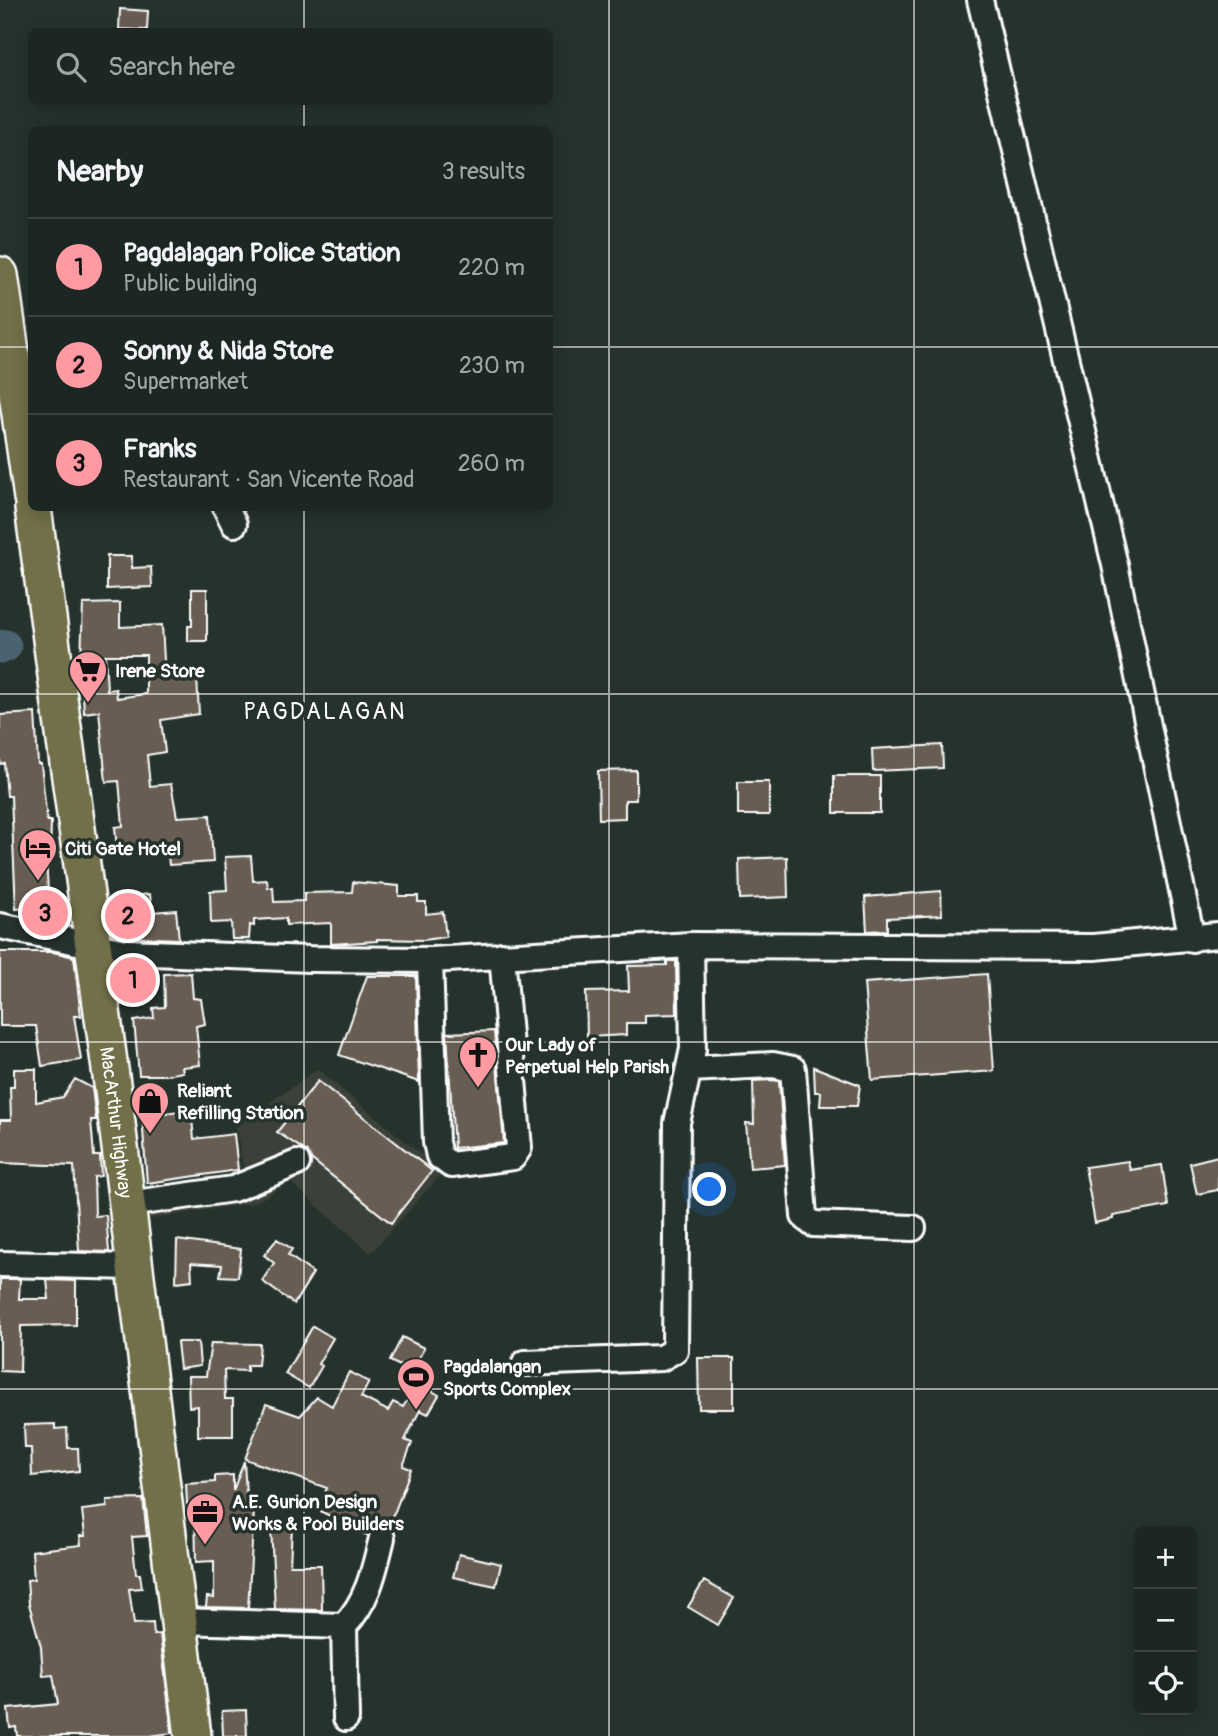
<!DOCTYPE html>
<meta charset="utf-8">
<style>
body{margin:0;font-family:Pangolin,sans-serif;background:#29322f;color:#f1f3f6}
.controls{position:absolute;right:21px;bottom:21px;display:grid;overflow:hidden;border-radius:10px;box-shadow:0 4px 18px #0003}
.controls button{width:63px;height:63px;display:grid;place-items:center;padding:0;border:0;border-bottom:2px solid #3a4340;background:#1c2622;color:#f1f3f6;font:35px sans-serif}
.you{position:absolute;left:710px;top:1190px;width:24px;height:24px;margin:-18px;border:5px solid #fff;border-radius:50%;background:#1a73e8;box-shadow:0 0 0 10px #1a73e833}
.badge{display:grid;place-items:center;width:46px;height:46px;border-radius:50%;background:#ff9aa2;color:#111;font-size:23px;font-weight:700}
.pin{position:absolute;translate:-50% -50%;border:4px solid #fff;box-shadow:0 2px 7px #0006}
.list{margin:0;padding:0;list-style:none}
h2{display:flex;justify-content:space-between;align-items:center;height:91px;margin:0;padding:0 28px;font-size:30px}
h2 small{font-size:23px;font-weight:400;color:#a0a5a5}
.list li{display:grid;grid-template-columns:46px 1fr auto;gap:21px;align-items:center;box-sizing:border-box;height:98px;padding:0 28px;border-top:2px solid #3a4340}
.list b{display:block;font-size:26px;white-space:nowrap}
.list p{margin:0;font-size:23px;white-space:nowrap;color:#a0a5a5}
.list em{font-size:23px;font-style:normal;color:#a0a5a5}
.icon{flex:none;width:38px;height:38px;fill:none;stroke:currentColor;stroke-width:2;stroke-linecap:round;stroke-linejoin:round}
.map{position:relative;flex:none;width:1218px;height:1736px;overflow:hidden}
.search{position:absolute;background:#1c2622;box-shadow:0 4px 18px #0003;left:28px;top:28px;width:525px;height:77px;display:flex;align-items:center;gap:18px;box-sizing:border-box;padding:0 24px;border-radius:10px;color:#a0a5a5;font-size:26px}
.panel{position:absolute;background:#1c2622;box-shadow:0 4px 18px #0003;left:28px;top:126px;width:525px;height:385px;border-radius:10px}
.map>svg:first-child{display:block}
.built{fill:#3a4038}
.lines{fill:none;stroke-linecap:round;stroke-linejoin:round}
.river{stroke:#4b636f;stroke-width:33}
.building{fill:#675d52;stroke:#fff;stroke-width:2;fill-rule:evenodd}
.minor-casing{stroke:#fff;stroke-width:30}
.highway-casing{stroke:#fff;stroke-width:40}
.minor{stroke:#26332d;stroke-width:24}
.highway{stroke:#71704a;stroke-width:35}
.grid{fill:none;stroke:#fff;stroke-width:2;stroke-opacity:0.55}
.labels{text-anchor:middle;stroke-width:7;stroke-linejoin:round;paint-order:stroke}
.poi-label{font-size:19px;font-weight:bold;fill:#fff;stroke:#26332d;text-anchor:start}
.street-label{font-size:19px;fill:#fff;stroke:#26332d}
.quarter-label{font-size:23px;letter-spacing:2px;fill:#fff;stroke:#26332d}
</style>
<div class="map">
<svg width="1218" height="1736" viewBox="0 0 1218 1736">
<rect width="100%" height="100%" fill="#26332d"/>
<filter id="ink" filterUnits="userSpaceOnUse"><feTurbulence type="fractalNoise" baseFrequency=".0143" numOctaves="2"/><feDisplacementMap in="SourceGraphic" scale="14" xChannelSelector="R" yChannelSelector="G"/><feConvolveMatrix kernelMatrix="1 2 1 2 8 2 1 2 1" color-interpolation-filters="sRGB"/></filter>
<g filter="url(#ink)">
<path class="built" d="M317,1069L443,1172L371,1253L290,1182L256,1202L150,1219L145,1187L244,1172L236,1127Z"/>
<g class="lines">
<path class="river" d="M0,647L5,646"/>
</g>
<path class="building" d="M120,9L148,11L147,30L119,29Z
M107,556H132V568L151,567L152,587L107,589Z
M192,589H207V641H188V626H192Z
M120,603V627L162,625L165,678L197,677L199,714L161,720L165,752L147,755L150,786L171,784L177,817L210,815L213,862L169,865L167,844L117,849L115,827L123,826L119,781L106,782L99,711L84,713L81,660L83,604ZM105,655H146V694L117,698L116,689L107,690Z
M35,713L38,764H41L47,821H51L50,858H46L49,907L16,909L11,796H7L4,763L0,764V715Z
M942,745L943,768L873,771L872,749Z
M636,770V800H625V818L599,819L598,771Z
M834,776H880V813H834Z
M738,782H769V815H738Z
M251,856L253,881L267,880L268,888L273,887L274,902L304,901V893L352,892L353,882L399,886V896H418V902H426V914L443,912L446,937L424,940L377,939V941L331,944V923L286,925V918L254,920V926L250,925L249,939H232L231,922L211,923L210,891L227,890L225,857Z
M787,857L788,897L740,899L739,859Z
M941,891L942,915L887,918V930L867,931L865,897Z
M150,894L152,912L176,910L179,939L125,937L121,897Z
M0,952H53L74,957L81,1016H74L81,1060L42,1066L36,1026H0Z
M667,961H676L677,1014L645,1015V1023H626V1035L587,1037L586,992L629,991L628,966L667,965Z
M191,973L193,998L201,999L205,1024L196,1026L200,1065L182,1067L183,1072L166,1075H139L134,1021L154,1018L153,1008L165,1007L164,974Z
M987,974L994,1071L872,1080L864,983Z
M367,976H416L419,1082L339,1055Z
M494,1031L504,1143L454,1148L447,1033Z
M814,1067L860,1085L857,1106H820L821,1092H815Z
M14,1069H36V1102L63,1097L75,1079L92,1088L96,1120H91L94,1156H100L101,1176L94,1177L95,1216L106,1215L109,1252L79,1251L74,1166L0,1163V1120H11L10,1087H14Z
M772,1080L779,1081L785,1165L750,1168L746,1123L754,1124L753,1081Z
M318,1081L432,1171L391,1223L311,1159L307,1152L277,1132Z
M191,1109L194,1139L234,1134L238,1170L147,1183L142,1117Z
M1218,1156V1190L1197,1194L1190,1163Z
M1128,1161L1130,1170L1162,1165L1168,1206L1113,1216V1219L1095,1223L1085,1167Z
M277,1239L292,1249L288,1255L313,1273L294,1304L262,1281L274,1263L264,1255Z
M177,1240L241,1249L238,1277L220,1276L222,1265L191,1263L192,1280L176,1282Z
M0,1279H20L19,1299H49L47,1280L76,1281V1325L21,1326L20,1372L0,1371Z
M313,1326L333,1338L318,1364L322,1366L309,1388L285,1374Z
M402,1337L424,1348L412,1372L390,1361Z
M177,1342H198L200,1366L180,1369Z
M211,1343L260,1344L258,1365H247V1371L224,1370L225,1399H233V1436H198V1406L189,1407L188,1376H206Z
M698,1358H734V1409H699Z
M349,1372L369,1382L361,1397L388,1411L393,1402L403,1407L418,1383L439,1395L428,1414L420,1410L405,1440L412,1443L403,1466L411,1469L395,1511L387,1524H377L367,1535L329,1519L330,1516L318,1510L327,1488L245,1459L266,1404L300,1416L317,1397L332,1406Z
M55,1424V1429L67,1428L68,1448H78L79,1471L32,1476L31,1448H25L24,1425Z
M244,1461L247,1511H254L248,1608L206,1607L207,1597L214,1598V1561L196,1562L195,1504H187L186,1484L215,1482V1476L233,1475V1491Z
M143,1499L147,1536L132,1537L136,1574H140L142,1588L129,1589L134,1624L153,1623L154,1635L160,1634L172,1733L150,1736H17L16,1727L10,1728L8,1709L58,1704L53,1675L43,1676L41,1647L29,1604L27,1580L34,1579L32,1551L81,1545L80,1536H85L82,1510L107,1507V1500Z
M271,1526L292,1527L290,1565H321L322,1610L275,1609Z
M459,1554L501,1564L496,1586L453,1577Z
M704,1581L734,1598L718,1625L688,1607Z
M246,1710L247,1736H223L222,1711Z"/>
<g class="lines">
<defs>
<path id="minor" d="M980,0L1115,565L1192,939
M226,508L234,524
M0,926L125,952L310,959L430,960L691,945L1094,947L1218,935
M430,960L436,1142L439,1156L451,1165L513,1157L519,1148L502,955
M689,1069L773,1065L793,1069L804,1216L813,1224L913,1228
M128,1204L233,1189L297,1163
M0,1264L136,1267
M525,1363L661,1358L675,1350L677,1123L693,1049L691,945
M178,1621L344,1626
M346,1718L344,1626C368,1601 374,1571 382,1538"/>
<g id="highway">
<path d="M0,275L32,498"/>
<path id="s1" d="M33,508L113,1091L193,1736"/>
</g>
</defs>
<use href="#minor" class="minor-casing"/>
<use href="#highway" class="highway-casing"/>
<use href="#minor" class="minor"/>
<use href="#highway" class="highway"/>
</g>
</g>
<path class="grid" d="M304,0V32M609,0V1736M914,0V1736M304,102V130M0,347H32M550,347H1218M304,508V1736M0,694H1218M0,1042H1218M0,1389H1218"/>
<defs>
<symbol id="supermarket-pin" viewBox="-11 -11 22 30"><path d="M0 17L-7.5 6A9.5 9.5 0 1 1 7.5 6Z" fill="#ff9aa2" stroke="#26332d"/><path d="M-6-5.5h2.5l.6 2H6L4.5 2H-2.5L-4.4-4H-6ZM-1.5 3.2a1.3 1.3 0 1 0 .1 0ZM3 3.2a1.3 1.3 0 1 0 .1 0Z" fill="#111"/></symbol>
<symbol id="hotel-pin" viewBox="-11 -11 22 30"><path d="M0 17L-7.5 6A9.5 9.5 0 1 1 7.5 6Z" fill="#ff9aa2" stroke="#26332d"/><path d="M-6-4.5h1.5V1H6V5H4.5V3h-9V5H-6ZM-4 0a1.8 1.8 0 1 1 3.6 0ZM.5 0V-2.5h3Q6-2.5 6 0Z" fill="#111"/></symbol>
<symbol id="church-pin" viewBox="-11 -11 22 30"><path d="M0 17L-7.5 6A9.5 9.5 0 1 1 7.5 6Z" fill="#ff9aa2" stroke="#26332d"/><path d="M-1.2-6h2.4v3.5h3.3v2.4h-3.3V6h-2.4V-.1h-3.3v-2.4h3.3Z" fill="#111"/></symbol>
<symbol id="shop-pin" viewBox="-11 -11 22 30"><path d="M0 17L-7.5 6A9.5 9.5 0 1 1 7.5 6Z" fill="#ff9aa2" stroke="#26332d"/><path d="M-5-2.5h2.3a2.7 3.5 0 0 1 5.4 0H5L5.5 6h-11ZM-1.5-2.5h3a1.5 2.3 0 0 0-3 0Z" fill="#111"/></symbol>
<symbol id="stadium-pin" viewBox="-11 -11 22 30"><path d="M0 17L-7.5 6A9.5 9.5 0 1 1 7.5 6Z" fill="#ff9aa2" stroke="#26332d"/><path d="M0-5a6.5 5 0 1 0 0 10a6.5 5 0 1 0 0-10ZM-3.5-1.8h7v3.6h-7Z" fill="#111"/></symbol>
<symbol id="office-pin" viewBox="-11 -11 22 30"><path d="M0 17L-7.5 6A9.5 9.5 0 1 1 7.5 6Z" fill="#ff9aa2" stroke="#26332d"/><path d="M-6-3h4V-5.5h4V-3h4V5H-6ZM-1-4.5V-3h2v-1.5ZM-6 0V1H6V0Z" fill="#111"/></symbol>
</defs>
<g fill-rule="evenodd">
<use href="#supermarket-pin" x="66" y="648" width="44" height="60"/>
<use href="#hotel-pin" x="16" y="826" width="44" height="60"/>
<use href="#church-pin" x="456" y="1033" width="44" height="60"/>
<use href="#shop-pin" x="128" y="1079" width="44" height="60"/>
<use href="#stadium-pin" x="394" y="1355" width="44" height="60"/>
<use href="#office-pin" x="183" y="1490" width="44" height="60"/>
</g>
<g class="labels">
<g class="poi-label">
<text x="115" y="677">Irene Store</text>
<text x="65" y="855">Citi Gate Hotel</text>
<text x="505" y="1051">Our Lady of<tspan x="505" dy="22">Perpetual Help Parish</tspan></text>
<text x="177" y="1097">Reliant<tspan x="177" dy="22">Refilling Station</tspan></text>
<text x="443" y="1373">Pagdalangan<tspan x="443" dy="22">Sports Complex</tspan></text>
<text x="232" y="1508">A.E. Gurion Design<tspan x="232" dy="22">Works &amp; Pool Builders</tspan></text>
</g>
<g class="street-label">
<text dy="7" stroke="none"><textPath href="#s1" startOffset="620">MacArthur Highway</textPath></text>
</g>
<g class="quarter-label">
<text x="325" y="719">PAGDALAGAN</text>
</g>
</g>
</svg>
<div class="controls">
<button>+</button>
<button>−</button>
<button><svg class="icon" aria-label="locate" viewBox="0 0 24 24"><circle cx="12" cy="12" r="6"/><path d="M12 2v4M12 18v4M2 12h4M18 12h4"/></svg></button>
</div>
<div class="you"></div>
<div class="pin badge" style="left:133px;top:980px">1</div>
<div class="pin badge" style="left:128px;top:916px">2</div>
<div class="pin badge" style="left:45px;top:913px">3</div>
<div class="search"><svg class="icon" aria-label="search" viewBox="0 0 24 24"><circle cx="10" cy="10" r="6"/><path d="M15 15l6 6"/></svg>Search here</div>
<section class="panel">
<h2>Nearby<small>3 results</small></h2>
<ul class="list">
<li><span class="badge">1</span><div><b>Pagdalagan Police Station</b><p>Public building</p></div><em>220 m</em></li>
<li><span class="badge">2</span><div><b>Sonny &amp; Nida Store</b><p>Supermarket</p></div><em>230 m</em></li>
<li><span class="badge">3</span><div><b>Franks</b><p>Restaurant · San Vicente Road</p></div><em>260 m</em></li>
</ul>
</section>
</div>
